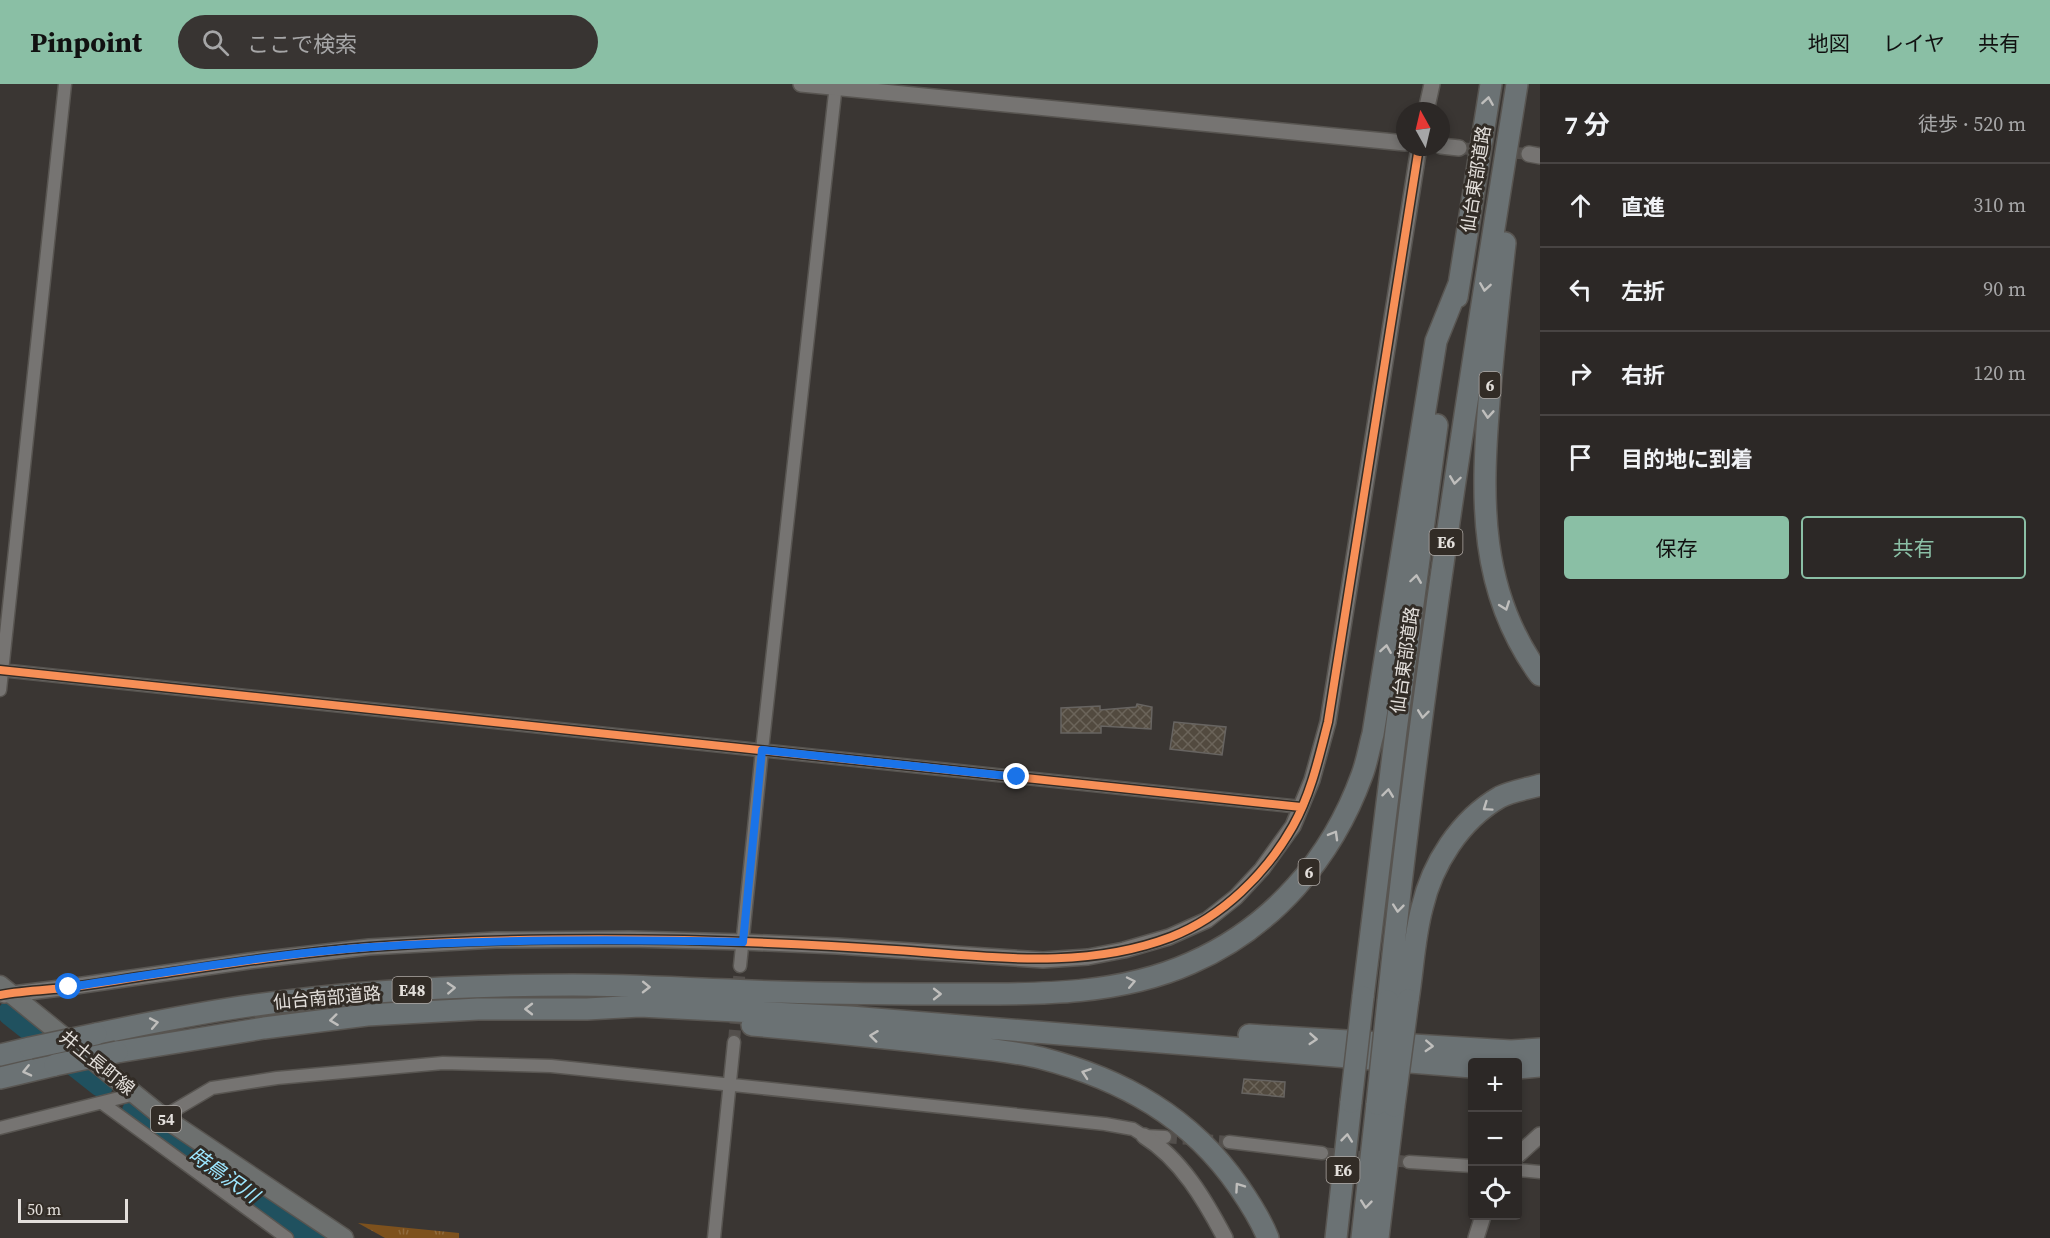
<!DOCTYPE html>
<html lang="ja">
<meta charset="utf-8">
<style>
body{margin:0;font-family:"Source Serif 4","Noto Sans JP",serif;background:#383432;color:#f1f3f6}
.controls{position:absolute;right:18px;bottom:18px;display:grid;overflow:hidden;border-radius:6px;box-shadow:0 3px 9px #0003}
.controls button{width:54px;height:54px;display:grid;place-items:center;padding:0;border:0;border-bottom:2px solid #484443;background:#2c2826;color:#f1f3f6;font:30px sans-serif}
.compass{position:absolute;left:1396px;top:18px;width:54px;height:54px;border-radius:50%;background:#2c2826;box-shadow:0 3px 9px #0003;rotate:352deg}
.scale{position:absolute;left:18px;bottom:15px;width:110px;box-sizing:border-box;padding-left:6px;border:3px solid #e3dfdb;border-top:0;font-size:16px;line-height:21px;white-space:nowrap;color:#e3dfdb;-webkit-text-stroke:4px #322c26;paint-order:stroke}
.stop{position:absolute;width:18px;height:18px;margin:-14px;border:4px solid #1a73e8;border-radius:50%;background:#fff}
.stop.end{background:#1a73e8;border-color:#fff;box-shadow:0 2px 6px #0008}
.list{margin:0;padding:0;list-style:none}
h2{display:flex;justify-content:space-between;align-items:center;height:78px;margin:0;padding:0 24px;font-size:26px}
h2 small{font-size:20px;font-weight:400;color:#a6a6a7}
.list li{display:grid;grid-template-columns:39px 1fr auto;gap:18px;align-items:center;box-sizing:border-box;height:84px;padding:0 24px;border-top:2px solid #484443}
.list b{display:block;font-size:22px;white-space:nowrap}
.list em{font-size:20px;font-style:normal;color:#a6a6a7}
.actions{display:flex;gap:12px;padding:18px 24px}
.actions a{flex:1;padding:14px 0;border:2px solid #8abfa5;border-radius:6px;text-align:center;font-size:21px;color:#8abfa5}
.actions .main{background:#8abfa5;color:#111}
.icon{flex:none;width:33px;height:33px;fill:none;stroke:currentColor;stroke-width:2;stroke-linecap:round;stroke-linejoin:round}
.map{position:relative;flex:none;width:1540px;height:1154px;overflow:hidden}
header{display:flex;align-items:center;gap:36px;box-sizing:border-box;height:84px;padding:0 30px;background:#8abfa5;color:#111}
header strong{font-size:28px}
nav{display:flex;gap:33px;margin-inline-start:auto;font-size:21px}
.search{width:420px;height:54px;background:#383432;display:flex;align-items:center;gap:15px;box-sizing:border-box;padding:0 21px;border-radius:33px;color:#a6a6a7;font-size:22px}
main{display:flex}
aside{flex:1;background:#2c2826}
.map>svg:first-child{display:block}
.grass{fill:url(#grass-tufts)}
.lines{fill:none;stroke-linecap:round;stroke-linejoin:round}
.river{stroke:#20515f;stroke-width:26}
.building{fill:url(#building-cross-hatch);stroke:#676461;stroke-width:1.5}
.minor-tunnel{stroke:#534f4c;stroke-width:12;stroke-dasharray:12 6;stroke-linecap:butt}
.minor-casing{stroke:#585551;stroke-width:15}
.tertiary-casing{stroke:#585551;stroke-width:18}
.primary-casing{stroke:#585551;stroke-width:21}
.motorway-casing{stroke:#585551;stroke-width:24}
.minor{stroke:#767472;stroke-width:12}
.tertiary{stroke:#767472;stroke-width:15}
.primary{stroke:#6d706f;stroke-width:18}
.motorway{stroke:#6b7274;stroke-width:21}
.motorway-bridge-casing{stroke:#585551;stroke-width:24;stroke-linecap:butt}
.motorway-bridge{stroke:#6b7274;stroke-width:21}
.cycleway-casing{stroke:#322c26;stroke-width:11}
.cycleway{stroke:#f78f57;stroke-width:8}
.oneway{stroke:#bfbebc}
.route{stroke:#1a73e8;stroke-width:8}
.labels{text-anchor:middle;stroke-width:6;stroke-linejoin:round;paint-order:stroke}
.shield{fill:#322c26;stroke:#aea9a5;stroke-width:1.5}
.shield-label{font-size:16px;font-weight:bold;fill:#e3dfdb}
.street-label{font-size:18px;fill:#e3dfdb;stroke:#322c26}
.water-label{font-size:20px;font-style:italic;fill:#9de7ff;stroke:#322c26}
</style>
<header>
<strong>Pinpoint</strong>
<div class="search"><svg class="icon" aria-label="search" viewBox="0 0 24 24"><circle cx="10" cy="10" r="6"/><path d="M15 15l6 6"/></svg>ここで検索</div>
<nav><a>地図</a><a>レイヤ</a><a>共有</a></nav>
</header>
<main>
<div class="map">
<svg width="1540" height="1154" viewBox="0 0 1540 1154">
<defs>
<pattern id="grass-tufts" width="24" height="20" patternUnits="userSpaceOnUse" patternTransform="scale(1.5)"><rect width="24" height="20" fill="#7d511d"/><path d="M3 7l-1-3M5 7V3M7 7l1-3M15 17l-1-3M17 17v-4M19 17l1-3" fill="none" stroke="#8f6a3d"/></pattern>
<pattern id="building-cross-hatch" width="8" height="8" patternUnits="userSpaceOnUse" patternTransform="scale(1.5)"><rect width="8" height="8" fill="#524a3f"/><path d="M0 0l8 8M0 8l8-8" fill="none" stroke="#6b645a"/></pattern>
</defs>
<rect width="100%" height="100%" fill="#3a3633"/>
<path class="grass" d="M358,1139L459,1149V1154H385Z"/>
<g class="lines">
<path class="river" d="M11,929L101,1000
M135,1027L313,1154"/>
</g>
<path class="building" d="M1137,620L1152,623L1151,645L1101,642V649H1061V624L1100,622V626L1136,623Z
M1174,638L1226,643L1222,671L1170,665Z
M1244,995L1285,998L1284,1013L1242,1009Z"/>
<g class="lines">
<path class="minor-tunnel" d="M1459,64L1529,70
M734,958L740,882
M1165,1053L1229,1058
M1322,1069L1409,1078"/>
<defs>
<path id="minor" d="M0,586L1301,723
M0,606L65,0
M740,882L762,666L836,0
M102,1019L287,1154
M163,1033L212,1004L277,994L443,979L551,982L1105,1040L1133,1045L1144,1052L1165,1053
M0,1044L135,1010
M1229,1058L1322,1069
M1409,1078L1472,1082
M1518,1086L1540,1088
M714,1154L734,958"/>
<path id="tertiary" d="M801,0L1405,59
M1426,27L1432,0
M1441,62L1459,64
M1529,70L1540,72
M4,911L69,903L249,877L369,863L496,856L630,855L743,858L837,862L1043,876L1088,873L1124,866L1169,853L1207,836L1236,813L1262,785L1293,742L1312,696L1328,638L1419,63
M1144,1052C1181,1075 1205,1116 1225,1154
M1518,1071L1540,1051
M1476,1154L1483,1132"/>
<path id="primary" d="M0,901L163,1033L344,1154"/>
<path id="motorway" d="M1505,159C1499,212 1493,265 1489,318C1481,416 1479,508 1540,591
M1457,213L1491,0
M1363,913L1396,647L1437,341
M1408,916C1413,885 1414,854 1422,824C1432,780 1460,736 1500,713C1512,707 1527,705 1540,701
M1388,917C1420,610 1468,305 1517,0
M752,941C809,946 867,952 924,958C963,963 1003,965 1041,974C1122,995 1191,1033 1239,1103C1250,1119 1261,1136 1268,1154
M96,950C149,939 203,928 256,921C361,906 468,901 573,901C625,901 677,904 729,906C799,910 870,910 941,910C1024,910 1113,914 1191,879C1273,843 1332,774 1362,691C1367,678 1369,664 1373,650L1436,257L1459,200
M1249,951L1511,967L1540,965
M117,968L264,944L367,931L478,925H587L640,922L850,933L1472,983
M0,971L30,964
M1518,984L1540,982
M0,994L55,981
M1336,1154L1351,1018
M1362,1154L1377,1020
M1378,1154L1394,1022"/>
</defs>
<use href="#minor" class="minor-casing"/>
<use href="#tertiary" class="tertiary-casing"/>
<use href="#primary" class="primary-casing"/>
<use href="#motorway" class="motorway-casing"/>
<use href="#minor" class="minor"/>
<use href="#tertiary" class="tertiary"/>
<use href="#primary" class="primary"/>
<use href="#motorway" class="motorway"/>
<defs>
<path id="motorway-bridge" d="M30,964L96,950
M55,981L117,968
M1351,1018L1363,913
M1377,1020L1388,917
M1394,1022L1408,916"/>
</defs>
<use href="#motorway-bridge" class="motorway-bridge-casing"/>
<use href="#motorway-bridge" class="motorway-bridge"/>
<defs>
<path id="cycleway" d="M0,586L1301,723
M0,911C21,907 44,906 65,904C89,901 114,897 138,893C215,882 292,869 370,863C474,855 579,854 684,856C755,858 825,861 896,866C988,872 1082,887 1171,853C1222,833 1266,790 1293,742C1311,710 1319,673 1328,638L1419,63"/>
</defs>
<use href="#cycleway" class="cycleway-casing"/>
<use href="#cycleway" class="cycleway"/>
</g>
<defs><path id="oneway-chevron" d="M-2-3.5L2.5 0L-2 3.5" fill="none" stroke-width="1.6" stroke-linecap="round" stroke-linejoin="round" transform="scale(1.5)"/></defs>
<g class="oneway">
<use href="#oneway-chevron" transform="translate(1488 17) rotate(-81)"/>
<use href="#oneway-chevron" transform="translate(1485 203) rotate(99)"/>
<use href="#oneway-chevron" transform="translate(1488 330) rotate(94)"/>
<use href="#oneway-chevron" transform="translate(1455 396) rotate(98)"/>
<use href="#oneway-chevron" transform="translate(1416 495) rotate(-82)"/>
<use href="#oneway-chevron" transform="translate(1505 522) rotate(70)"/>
<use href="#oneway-chevron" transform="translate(1386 565) rotate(-81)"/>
<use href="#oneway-chevron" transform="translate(1423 630) rotate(97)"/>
<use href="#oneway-chevron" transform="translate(1388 709) rotate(-83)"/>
<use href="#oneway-chevron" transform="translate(1487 723) rotate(145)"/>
<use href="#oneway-chevron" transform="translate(1334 751) rotate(-60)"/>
<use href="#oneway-chevron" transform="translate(1398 824) rotate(96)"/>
<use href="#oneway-chevron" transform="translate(1131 898) rotate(-12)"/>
<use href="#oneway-chevron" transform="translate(646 903) rotate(1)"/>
<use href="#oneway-chevron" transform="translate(451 904) rotate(-3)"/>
<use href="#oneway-chevron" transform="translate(937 910)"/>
<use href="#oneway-chevron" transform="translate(529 925) rotate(180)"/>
<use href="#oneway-chevron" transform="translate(334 936) rotate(173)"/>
<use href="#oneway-chevron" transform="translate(154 939) rotate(-11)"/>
<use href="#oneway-chevron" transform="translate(874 952) rotate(-173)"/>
<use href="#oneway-chevron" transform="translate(1313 955) rotate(4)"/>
<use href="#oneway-chevron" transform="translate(1429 962) rotate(3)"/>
<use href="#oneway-chevron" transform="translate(27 987) rotate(167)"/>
<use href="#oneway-chevron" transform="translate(1086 989) rotate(-161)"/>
<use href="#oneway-chevron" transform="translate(1347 1054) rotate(-84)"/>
<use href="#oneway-chevron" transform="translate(1239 1103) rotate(-125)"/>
<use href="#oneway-chevron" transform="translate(1366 1120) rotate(96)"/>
</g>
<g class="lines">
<path class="route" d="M69,903C169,888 270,870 371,863C495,855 619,855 743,858L762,666L1017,693"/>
</g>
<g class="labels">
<g class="shield">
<rect x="1479.5" y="288" width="21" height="26" rx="4.5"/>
<rect x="1429.5" y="445" width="33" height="26" rx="4.5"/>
<rect x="1298.5" y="775" width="21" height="26" rx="4.5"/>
<rect x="392.5" y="893" width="39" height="26" rx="4.5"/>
<rect x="151" y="1022" width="30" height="26" rx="4.5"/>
<rect x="1326.5" y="1073" width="33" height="26" rx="4.5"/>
</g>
<g class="shield-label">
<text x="1490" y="307">6</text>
<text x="1446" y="464">E6</text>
<text x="1309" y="794">6</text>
<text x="412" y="912">E48</text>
<text x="166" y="1041">54</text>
<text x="1343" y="1092">E6</text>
</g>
<g class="street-label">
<text transform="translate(1476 95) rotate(-81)" y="6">仙台東部道路</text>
<text transform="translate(1405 576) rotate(-82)" y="6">仙台東部道路</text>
<text transform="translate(327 914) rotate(-5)" y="6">仙台南部道路</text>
<text transform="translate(97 979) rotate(39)" y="6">井土長町線</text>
</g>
<g class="water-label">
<text transform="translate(224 1091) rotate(35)" y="7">時鳥沢川</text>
</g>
</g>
</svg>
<div class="controls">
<button>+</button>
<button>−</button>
<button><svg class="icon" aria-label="locate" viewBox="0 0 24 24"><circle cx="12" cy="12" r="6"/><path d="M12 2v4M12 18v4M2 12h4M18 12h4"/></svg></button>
</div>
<svg class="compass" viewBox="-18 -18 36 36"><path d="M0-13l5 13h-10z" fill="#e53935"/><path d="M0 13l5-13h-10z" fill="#a6a6a7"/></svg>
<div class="scale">50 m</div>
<div class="stop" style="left:69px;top:903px"></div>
<div class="stop end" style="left:1017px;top:693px"></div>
</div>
<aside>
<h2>7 分<small>徒歩 · 520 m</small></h2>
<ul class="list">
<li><svg class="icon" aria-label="ahead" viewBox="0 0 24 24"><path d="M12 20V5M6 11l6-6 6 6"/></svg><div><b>直進</b></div><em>310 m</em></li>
<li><svg class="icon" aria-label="left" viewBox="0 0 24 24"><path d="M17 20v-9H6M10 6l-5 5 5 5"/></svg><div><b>左折</b></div><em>90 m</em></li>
<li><svg class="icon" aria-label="right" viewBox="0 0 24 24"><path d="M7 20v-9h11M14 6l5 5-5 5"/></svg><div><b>右折</b></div><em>120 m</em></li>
<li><svg class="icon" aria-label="arrive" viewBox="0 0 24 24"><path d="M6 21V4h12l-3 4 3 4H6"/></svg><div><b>目的地に到着</b></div></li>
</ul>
<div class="actions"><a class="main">保存</a><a>共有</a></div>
</aside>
</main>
